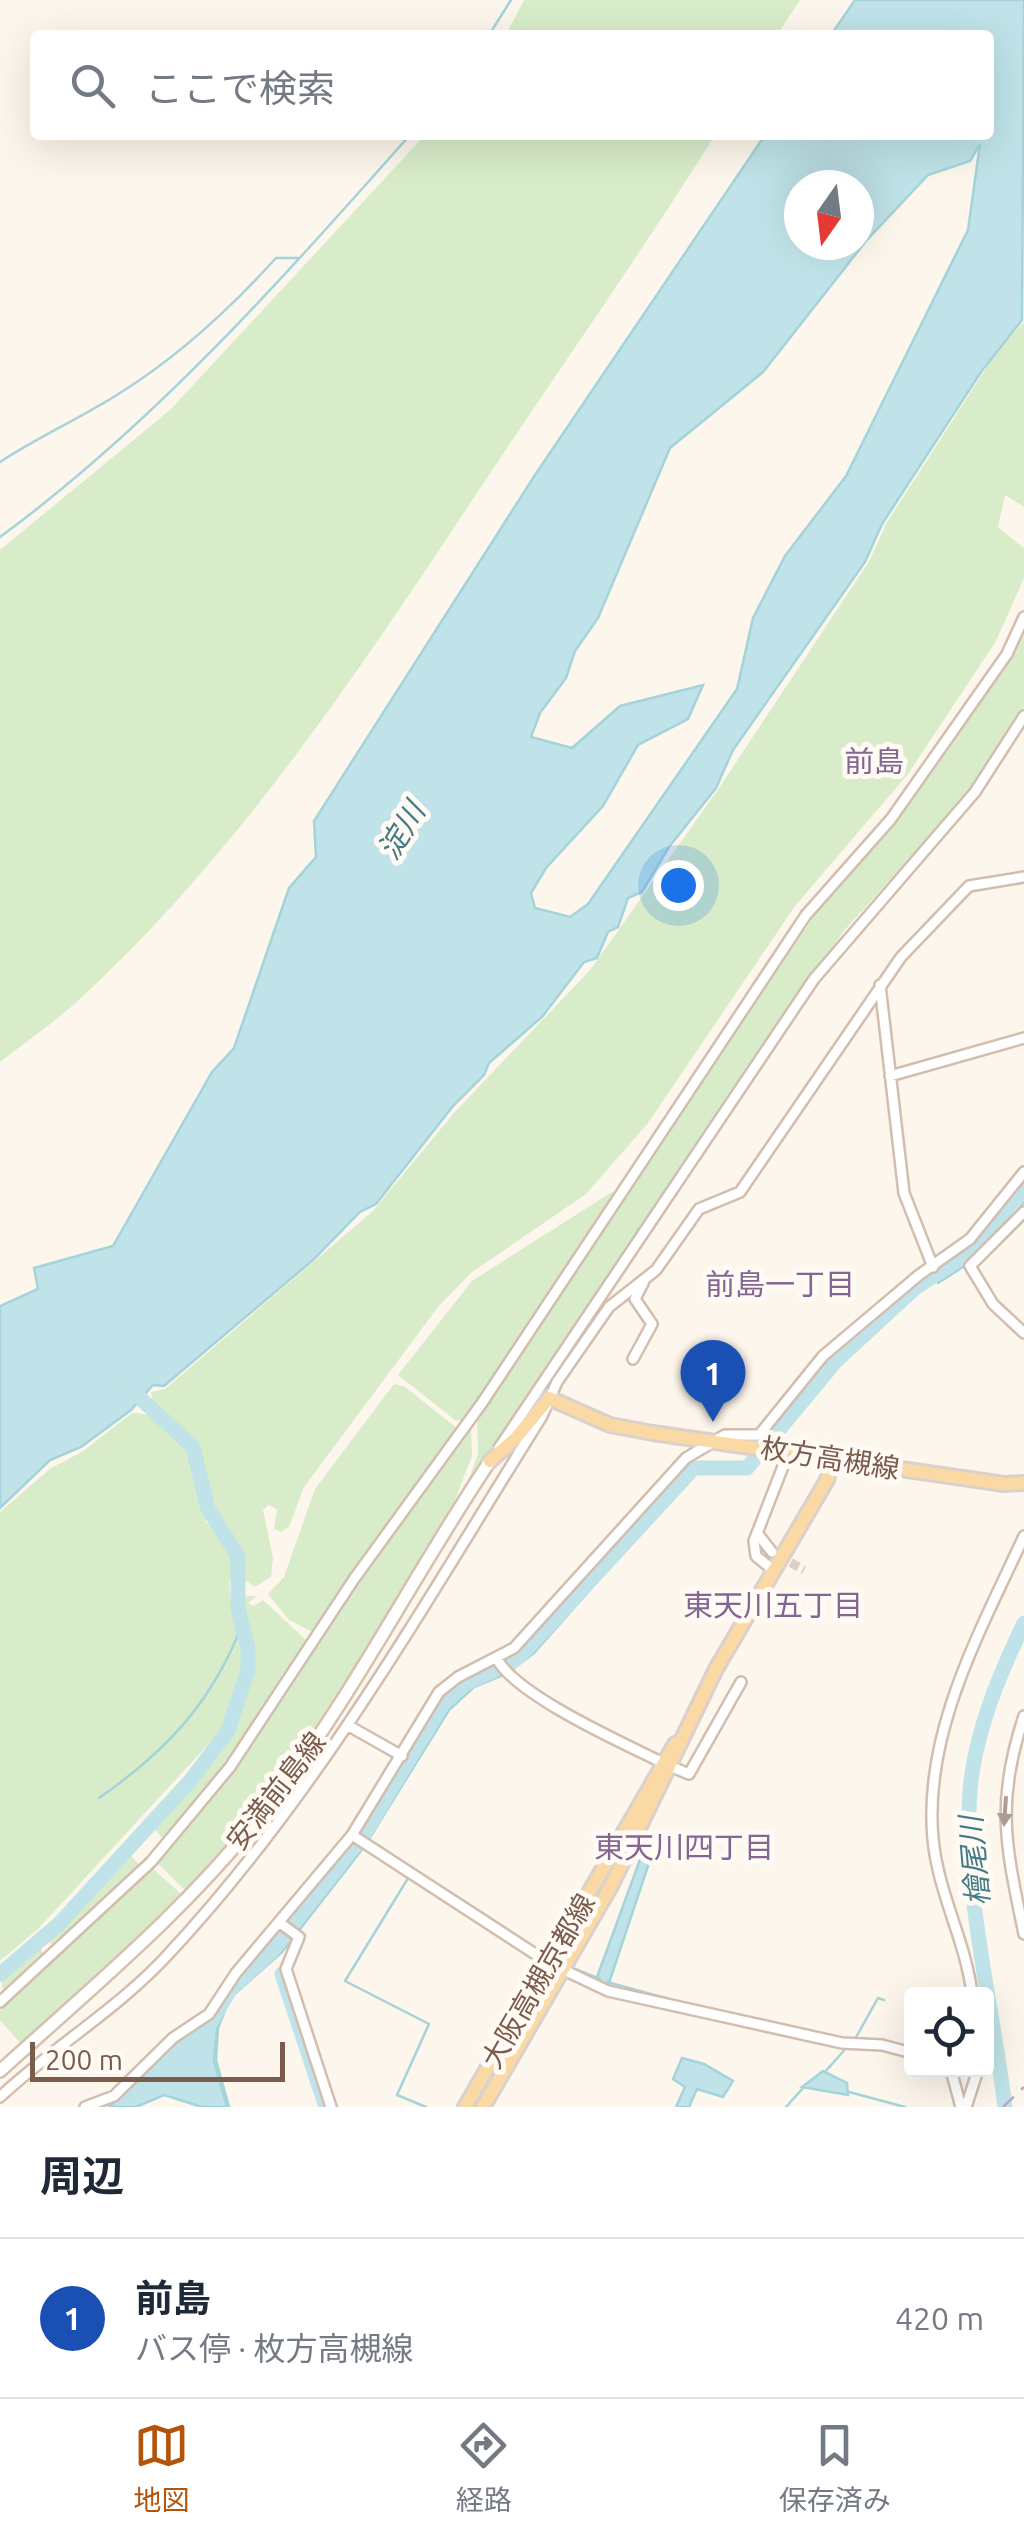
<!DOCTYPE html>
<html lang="ja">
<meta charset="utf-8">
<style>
body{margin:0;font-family:Ubuntu,"Noto Sans JP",sans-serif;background:#f2f2f3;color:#1f2937}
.controls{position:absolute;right:30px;bottom:30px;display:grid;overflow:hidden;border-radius:10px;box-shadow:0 10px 40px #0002}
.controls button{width:90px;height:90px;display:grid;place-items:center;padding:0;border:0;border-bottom:2px solid #e0e1e3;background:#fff;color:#1f2937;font:50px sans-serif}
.compass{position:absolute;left:784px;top:170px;width:90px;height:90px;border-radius:50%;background:#fff;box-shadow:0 10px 40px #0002;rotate:194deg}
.scale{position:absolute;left:30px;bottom:25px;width:255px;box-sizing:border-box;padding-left:10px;border:5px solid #7a5c4d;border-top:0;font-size:28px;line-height:35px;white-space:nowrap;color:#7a5c4d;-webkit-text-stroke:8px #fffaf3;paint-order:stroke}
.you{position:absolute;left:678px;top:885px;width:35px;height:35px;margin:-25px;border:8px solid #fff;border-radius:50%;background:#1a73e8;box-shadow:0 0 0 15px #1a73e833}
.badge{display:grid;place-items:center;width:65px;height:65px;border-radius:50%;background:#b45309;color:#fff;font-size:32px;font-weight:700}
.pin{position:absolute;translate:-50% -82px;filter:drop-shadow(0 2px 5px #0008)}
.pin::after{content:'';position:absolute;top:52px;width:35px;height:30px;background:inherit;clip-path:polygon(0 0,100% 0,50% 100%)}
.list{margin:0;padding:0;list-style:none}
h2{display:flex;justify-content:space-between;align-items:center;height:130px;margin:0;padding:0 40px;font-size:42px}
h2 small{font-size:32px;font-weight:400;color:#747a83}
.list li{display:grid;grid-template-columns:65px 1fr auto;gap:30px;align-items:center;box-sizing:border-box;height:160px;padding:0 40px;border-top:2px solid #e0e1e3}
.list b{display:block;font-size:38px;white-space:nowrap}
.list p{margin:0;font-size:32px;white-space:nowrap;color:#747a83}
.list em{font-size:32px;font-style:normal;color:#747a83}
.icon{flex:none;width:55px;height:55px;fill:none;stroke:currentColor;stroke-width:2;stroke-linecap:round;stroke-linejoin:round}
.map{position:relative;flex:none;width:1024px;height:2107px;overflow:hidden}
.search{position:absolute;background:#fff;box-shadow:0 10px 40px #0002;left:30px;right:30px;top:30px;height:110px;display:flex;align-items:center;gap:25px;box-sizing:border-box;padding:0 35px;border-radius:10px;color:#747a83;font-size:38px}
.sheet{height:290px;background:#fff}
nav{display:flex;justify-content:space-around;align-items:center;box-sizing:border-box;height:140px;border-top:2px solid #e0e1e3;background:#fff;font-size:28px;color:#747a83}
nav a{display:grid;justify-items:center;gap:5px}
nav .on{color:#b45309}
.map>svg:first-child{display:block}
.green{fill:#d8ecc9}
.water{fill:#bfe3e8;stroke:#a5d3da;stroke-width:2.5;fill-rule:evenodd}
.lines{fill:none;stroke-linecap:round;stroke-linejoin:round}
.stream{stroke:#a5d3da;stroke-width:2.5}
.river{stroke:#bfe3e8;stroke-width:15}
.minor-tunnel{stroke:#dcd0c4;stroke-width:9;stroke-dasharray:9 4.5;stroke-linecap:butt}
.minor-casing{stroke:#d1beb0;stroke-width:14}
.secondary-casing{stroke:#d6c0b0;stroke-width:16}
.primary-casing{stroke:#dad1cd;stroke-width:18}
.minor{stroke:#fff;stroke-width:9}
.secondary{stroke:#fff;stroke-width:11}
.primary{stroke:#fbd9a5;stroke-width:12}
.rail{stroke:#b9a8c9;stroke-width:2.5;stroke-dasharray:15 10;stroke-linecap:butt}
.oneway{fill:#af9d94}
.labels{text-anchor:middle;stroke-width:10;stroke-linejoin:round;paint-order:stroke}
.street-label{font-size:28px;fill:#7a5c4d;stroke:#fffaf3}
.neighbourhood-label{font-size:30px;fill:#846695;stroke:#fffaf3}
.water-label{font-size:30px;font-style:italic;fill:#437c86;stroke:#fffaf3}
</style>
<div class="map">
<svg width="1024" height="2107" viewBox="0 0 1024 2107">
<rect width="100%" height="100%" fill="#fdf6ec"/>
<path class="green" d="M524,0H800L777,35H506Z
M425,135H715C637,260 552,379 471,502C355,677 238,852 83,996C58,1020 28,1040 0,1062V550L170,410Z
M1024,322V507L1005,495L998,527L1024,548V578L996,641L908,774L795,906L648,1123L586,1194L471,1273L438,1307L304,1487L289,1527L281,1532L274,1529L277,1509L269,1505L263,1510L273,1558L271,1577L255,1587L244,1579C246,1547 225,1538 213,1511C203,1487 209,1458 191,1436C179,1422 153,1411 151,1392L165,1389L373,1211L453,1114L591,969L719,788L870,560L886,524L997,351Z
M1024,625V707L974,786L843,932L522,1402L463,1496L478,1453L477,1415L821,906C902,820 969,729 1024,625Z
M612,1192L617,1193L465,1421L455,1420L398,1375L472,1281Z
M394,1384L405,1387L458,1429L313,1632L289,1620L268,1594L284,1577L315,1489Z
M132,1413C167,1411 195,1451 201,1482C203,1496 202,1508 206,1522C222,1541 232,1546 237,1572L229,1582C231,1611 243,1635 248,1663L236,1682L226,1725L38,1929L0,1961V1512L51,1468L82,1452Z
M471,1425L472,1456L448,1518L323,1723L277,1788L186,1891L156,1862L221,1788L328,1625Z
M257,1596L248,1603L253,1606L263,1600L307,1641L235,1754L164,1840L154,1829C206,1769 286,1687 238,1604L240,1597Z
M129,1854L140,1865L62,1940L59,1937L52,1944L46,1941Z
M150,1866L182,1895L21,2044L0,2020V2007Z
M39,1945L44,1955L4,1994L0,1977Z"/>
<path class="water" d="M855,0H1024L1022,320L981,372L882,524L865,562L733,750L716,788L669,847L642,892L628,898L618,927L608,932L597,958L584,962L542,1017L489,1063L484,1075L453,1106L376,1204L360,1212L313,1260L164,1386L153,1385L131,1410L81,1447L50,1460L0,1508V1306L38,1289L34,1268L113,1246L212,1072L234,1048L289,888L316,857L314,821L535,475L765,135H989V35H831ZM980,144L968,230L846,476L785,556L753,618L737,689L588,904L570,917L535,908L531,893L546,868L603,806L638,745L688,719L703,685L620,706L572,748L531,737L540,713L566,678L575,651L598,618L670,448L763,372L866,241L928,175L970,161ZM799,185H859V245H799Z
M642,1854L649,1863L608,1986L596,1980Z
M212,2017L218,2019L214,2061L227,2107H202L164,2095L136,2107H109L180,2038Z
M682,2058L704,2064L733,2081L723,2097L697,2089L689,2107H676L685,2087L673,2079Z
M823,2071L847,2083L848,2095L802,2087Z"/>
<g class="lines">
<path class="stream" d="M489,35L511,0
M0,462C38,437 81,418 120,393C179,356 229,310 276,258H298
M0,537C155,423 282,279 410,135
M1010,1220L1024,1202
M938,1283L966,1265
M844,1333L913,1273
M510,1671L534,1653L628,1547
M99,1798C168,1750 212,1702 243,1623
M375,1843L404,1863
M410,1875L345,1981L429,2024L397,2095L426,2107
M476,1910L545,1954
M570,1967L600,1979
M607,1982L691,2005
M703,2008L847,2039
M855,2039L878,1998L884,2000
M825,2072L847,2047
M849,2092L905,2107
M229,2107L216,2060L218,2028L230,1998L282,1952L364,1847L449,1710L474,1687L503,1675
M786,2107L803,2088"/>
<path class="river" d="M0,1974L59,1924L190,1781L228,1731L248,1669V1649L238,1609V1556L208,1509L193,1447L128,1387
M282,1974L326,2107
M205,2032L231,1988L270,1953L364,1834L442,1705L463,1685L513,1661L528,1648L694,1468H747L836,1361L915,1288L973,1250L1024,1188
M1005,2107C993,2005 958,1874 972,1773C980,1720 1001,1672 1024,1623"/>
<path class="minor-tunnel" d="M779,1556L804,1570"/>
<defs>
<path id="minor" d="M880,985L904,1193L933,1267
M890,1076L1024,1038
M1024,1212L970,1266L993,1304L1024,1333
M633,1359L652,1324L635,1299L644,1281
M499,1448L814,979L975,792L1024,716
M757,1533L772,1552
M773,1570L756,1556L754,1541L789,1451
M497,1659C517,1696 623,1743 663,1763
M1024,1716C995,1803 1006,1847 1024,1934
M349,1726L402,1756
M672,1767L689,1774L741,1682
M352,1835L549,1963L608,1991L842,2043L882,2045L912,2053
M280,1923L299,1937L286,1969L331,2107
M972,1994C966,1942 938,1893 933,1839C923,1732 981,1630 1024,1536
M0,2002L151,1862L230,1767L354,1579L482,1403L806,915L891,819L1007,654L1024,617
M951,2070L961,2107
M0,2097C51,2049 114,2011 162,1961C316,1798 424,1604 542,1416L557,1382L609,1307L656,1270L699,1209L740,1192L901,957L969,886L1024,877
M85,2107L114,2096L173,2038L209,2014L236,1973L352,1835L439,1692L458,1677L514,1648L686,1458L725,1435H759L823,1356L919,1275L970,1239L1024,1172
M966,2107L978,2070"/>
<path id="secondary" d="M0,2071C96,1984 188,1909 269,1805C353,1697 414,1574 490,1461"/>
<path id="primary" d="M490,1461L516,1438L549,1398L610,1425L653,1433L1004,1484L1024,1483
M465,2107L675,1744
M483,2107L611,1886L716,1669L827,1480L832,1460"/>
</defs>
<use href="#minor" class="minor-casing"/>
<use href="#secondary" class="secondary-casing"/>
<use href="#primary" class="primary-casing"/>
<use href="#minor" class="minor"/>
<use href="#secondary" class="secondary"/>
<use href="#primary" class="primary"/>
<path class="rail" d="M1003,2107L1024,2087"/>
</g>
<defs><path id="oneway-solid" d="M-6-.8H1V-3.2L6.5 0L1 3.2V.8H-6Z" transform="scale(2.5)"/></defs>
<use class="oneway" href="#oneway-solid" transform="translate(1005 1811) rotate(94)"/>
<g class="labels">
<g class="street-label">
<text transform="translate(830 1458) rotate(9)" y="10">枚方高槻線</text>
<text transform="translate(276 1791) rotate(-52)" y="10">安満前島線</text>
<text transform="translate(538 1981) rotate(-60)" y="10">大阪高槻京都線</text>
</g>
<g class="neighbourhood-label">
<text x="874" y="772">前島</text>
<text x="780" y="1295">前島一丁目</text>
<text x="773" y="1616">東天川五丁目</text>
<text x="684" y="1858">東天川四丁目</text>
</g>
<g class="water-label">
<text transform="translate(402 831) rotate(-59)" y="10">淀川</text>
<text transform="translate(975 1861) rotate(-95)" y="10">檜尾川</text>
</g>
</g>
</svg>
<div class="controls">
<button><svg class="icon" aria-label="locate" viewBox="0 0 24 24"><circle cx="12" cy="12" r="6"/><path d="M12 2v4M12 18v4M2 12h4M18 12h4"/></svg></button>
</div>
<svg class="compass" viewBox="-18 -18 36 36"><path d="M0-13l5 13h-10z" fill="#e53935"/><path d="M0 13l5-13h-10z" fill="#747a83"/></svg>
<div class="scale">200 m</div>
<div class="you"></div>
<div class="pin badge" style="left:713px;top:1422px;background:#1a4fb4">1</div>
<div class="search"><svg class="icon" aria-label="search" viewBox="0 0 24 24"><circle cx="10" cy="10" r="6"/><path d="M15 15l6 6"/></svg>ここで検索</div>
</div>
<section class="sheet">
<h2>周辺<small></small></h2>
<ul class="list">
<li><span class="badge" style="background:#1a4fb4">1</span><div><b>前島</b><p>バス停 · 枚方高槻線</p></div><em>420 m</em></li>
</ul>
</section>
<nav>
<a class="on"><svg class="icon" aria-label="map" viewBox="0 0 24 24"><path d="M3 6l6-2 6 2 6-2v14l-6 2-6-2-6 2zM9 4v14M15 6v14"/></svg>地図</a>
<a><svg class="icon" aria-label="directions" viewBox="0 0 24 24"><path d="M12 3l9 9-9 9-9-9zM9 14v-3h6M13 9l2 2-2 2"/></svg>経路</a>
<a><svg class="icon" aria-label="saved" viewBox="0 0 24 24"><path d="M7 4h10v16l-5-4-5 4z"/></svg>保存済み</a>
</nav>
